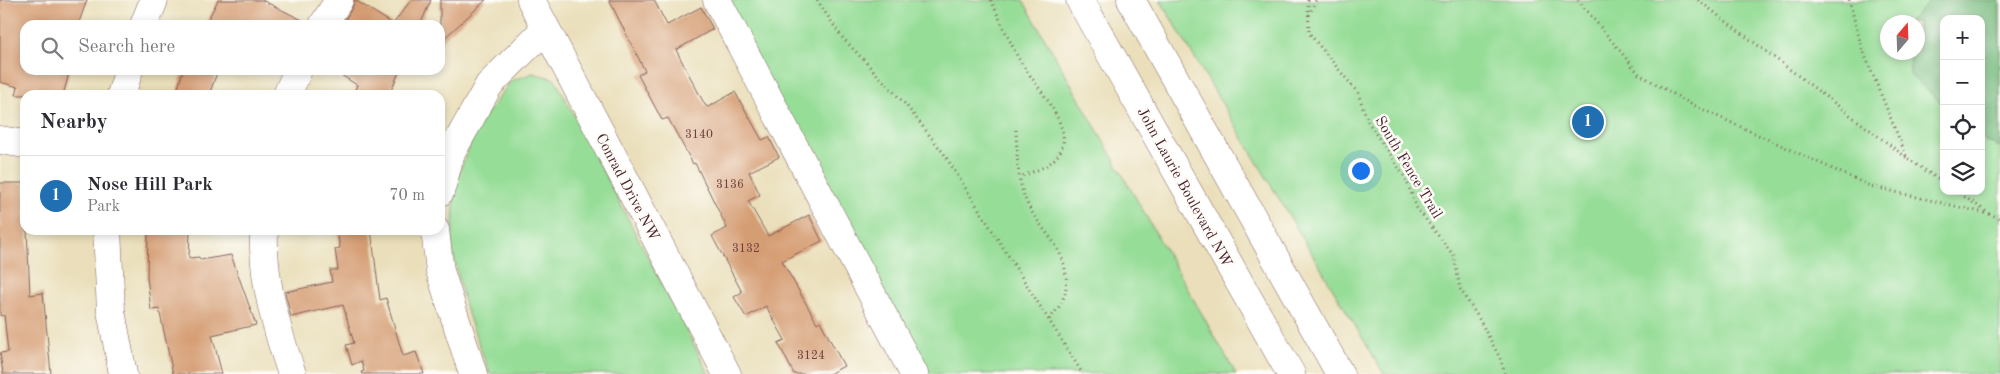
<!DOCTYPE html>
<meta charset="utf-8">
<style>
body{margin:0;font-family:"Old Standard TT",serif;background:#f7f7f7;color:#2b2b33}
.controls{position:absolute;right:15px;top:15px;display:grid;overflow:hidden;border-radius:10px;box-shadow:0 2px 8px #0003}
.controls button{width:45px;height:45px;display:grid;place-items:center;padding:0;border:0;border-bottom:1px solid #e1e1e2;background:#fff;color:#2b2b33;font:25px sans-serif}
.compass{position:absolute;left:1880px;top:15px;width:45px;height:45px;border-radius:50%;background:#fff;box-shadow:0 2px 8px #0003;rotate:19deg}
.you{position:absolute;left:1360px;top:170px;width:18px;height:18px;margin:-12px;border:4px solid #fff;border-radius:50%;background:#1a73e8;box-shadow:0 0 0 8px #1a73e833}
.badge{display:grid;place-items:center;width:32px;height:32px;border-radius:50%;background:#1f6fb2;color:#fff;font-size:16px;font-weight:700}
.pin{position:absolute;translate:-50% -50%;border:2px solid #fff;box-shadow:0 1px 5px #0006}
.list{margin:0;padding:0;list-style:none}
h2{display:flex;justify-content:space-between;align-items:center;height:65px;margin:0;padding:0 20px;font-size:21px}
h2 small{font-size:16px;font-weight:400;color:#7c7c81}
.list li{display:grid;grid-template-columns:32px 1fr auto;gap:15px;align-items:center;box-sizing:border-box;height:80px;padding:0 20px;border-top:1px solid #e1e1e2}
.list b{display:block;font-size:19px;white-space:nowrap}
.list p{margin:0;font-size:16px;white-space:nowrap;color:#7c7c81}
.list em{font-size:16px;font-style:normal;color:#7c7c81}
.icon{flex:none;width:28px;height:28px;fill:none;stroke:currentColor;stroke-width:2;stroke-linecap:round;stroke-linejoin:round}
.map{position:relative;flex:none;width:2000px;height:374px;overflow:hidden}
.search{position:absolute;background:#fff;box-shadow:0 2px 8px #0003;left:20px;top:20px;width:425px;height:55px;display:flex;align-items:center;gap:12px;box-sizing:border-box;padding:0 18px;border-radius:15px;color:#7c7c81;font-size:19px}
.panel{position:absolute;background:#fff;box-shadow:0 2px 8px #0003;left:20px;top:90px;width:425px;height:145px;border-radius:15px}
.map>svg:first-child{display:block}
.green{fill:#96dd97;stroke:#707e61;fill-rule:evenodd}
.forest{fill:#78bc80;stroke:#616e56}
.building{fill:#d59d73}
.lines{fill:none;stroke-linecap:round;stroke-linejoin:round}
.minor-casing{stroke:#82625d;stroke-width:29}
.major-casing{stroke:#82625d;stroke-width:29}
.path{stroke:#82625d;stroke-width:3;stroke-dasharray:1 4;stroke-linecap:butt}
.minor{stroke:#fff;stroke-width:28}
.major{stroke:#fff;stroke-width:28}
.labels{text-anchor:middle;stroke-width:5;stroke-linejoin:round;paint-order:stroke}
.number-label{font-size:12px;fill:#6d3e3d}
.street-label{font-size:15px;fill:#4a1f2b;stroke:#fdfcf7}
</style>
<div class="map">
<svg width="2000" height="374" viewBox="0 0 2000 374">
<rect width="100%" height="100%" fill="#fdfcf7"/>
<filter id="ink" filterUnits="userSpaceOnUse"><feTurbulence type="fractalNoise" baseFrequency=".02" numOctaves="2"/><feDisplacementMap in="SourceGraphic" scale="10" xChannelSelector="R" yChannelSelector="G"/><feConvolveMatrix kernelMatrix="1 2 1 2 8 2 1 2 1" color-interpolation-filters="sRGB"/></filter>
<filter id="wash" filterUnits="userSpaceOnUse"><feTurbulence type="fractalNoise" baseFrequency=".0096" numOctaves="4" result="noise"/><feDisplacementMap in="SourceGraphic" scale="20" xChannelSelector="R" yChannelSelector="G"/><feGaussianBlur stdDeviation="1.12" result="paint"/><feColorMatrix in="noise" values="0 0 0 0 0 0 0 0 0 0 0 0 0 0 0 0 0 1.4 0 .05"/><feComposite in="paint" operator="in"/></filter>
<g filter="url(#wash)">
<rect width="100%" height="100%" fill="#eadfba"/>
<path class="green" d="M723,0H1023L1236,374H920Z
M1160,0H2000V374H1384ZM1944,19H1981V191H1944ZM1888,22H1918V52H1888Z
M533,73L555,79L709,374H490L465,306L452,248L455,183L477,127L511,81Z"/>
<path class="forest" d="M1930,0H2000V147L1987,142L1981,137V19H1944V105L1910,75L1909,53L1918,52V22H1908Z"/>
<g id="blocks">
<path class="building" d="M0,0H87L78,25H25V70H70L63,95H16L18,87L0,82Z
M218,0H262L308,23L307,25H205Z
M355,0L393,24L411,0H431L420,25H342L352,8Z
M440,0H486L440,42Z
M609,0H654L667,25L701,7L713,29L676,50L705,105L708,107L735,92L762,140L769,137L779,157L749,172L760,195L748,201L768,236L809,215L822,241L782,261L817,323L820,321L844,366L829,374H794L778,343L785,340L766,306L746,317L734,297L742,292L712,236L727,228L695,163L693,164L668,118L662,120L638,75L645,71Z
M183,70H218L209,95H176Z
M333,70H400L389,95H353L357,85Z
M0,183H25V230H27L30,295L43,293L51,374H3L0,353L8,352L4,315L0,316Z
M148,230H190L189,258L199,257L200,260L231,255L256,325L212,335L222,374H173L159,309L151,310L147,277Z
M337,230H371L380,300L386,298L403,356L416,352L424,374H362L361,372L364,371L361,361L352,365L346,345L354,343L343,305L291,317L285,292L332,282L330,270H338L335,249L340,248Z"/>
</g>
</g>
<g filter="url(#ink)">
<use href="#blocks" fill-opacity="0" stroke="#82625d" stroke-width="1"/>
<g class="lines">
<defs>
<path id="minor" d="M531,0L727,374
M717,0L914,374
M144,25L154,0
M323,25L339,0
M121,95L129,70
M287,95L298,70
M0,140L25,144
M440,192L451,153L489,85L545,29
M107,230L111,311L123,374
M264,230C262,280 276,327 292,374
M435,230L440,271L473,374"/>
<path id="major" d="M1080,0L1291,374
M1131,0L1340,374"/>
</defs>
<use href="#minor" class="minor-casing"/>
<use href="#major" class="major-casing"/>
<path class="path" d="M817,0L841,36L906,105L944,154L1083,374
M991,0C1000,20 1009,40 1019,59C1031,80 1067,118 1063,143C1059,164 1037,170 1020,177
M1308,0L1309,33L1358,93L1368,122L1406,179L1417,208L1454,256L1460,289L1478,317L1500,358L1505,374
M1578,0L1639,74L1691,104L1870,186L1989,214L2000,218
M1698,0L1907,158
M1849,0L1862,48L1907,158L1944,183
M1309,15L1316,0
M1016,130C1017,154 1017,183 1028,205C1035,219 1045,230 1054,243C1065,259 1071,283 1062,301C1059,308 1053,314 1049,320
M1956,191L1987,212"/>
<use href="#minor" class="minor"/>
<use href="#major" class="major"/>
</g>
</g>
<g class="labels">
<g class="number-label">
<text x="699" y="138">3140</text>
<text x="730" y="188">3136</text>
<text x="746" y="252">3132</text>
<text x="811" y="359">3124</text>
</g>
<g class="street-label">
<text transform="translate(1409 167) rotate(59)" y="5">South Fence Trail</text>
<text transform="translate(628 187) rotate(62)" y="5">Conrad Drive NW</text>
<text transform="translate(1185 187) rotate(61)" y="5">John Laurie Boulevard NW</text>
</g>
</g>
</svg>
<div class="controls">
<button>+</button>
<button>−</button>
<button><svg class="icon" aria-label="locate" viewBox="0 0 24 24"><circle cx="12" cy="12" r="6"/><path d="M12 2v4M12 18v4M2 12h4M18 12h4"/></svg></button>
<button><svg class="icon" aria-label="layers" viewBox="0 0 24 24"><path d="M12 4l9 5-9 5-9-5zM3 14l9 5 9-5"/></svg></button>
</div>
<svg class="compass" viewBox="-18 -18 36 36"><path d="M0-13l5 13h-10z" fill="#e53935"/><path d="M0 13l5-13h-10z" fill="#7c7c81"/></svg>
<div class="you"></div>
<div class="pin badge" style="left:1588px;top:122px">1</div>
<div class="search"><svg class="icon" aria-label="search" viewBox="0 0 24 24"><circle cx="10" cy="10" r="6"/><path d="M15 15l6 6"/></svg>Search here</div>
<section class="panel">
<h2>Nearby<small></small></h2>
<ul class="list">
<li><span class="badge">1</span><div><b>Nose Hill Park</b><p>Park</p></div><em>70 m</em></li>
</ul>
</section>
</div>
